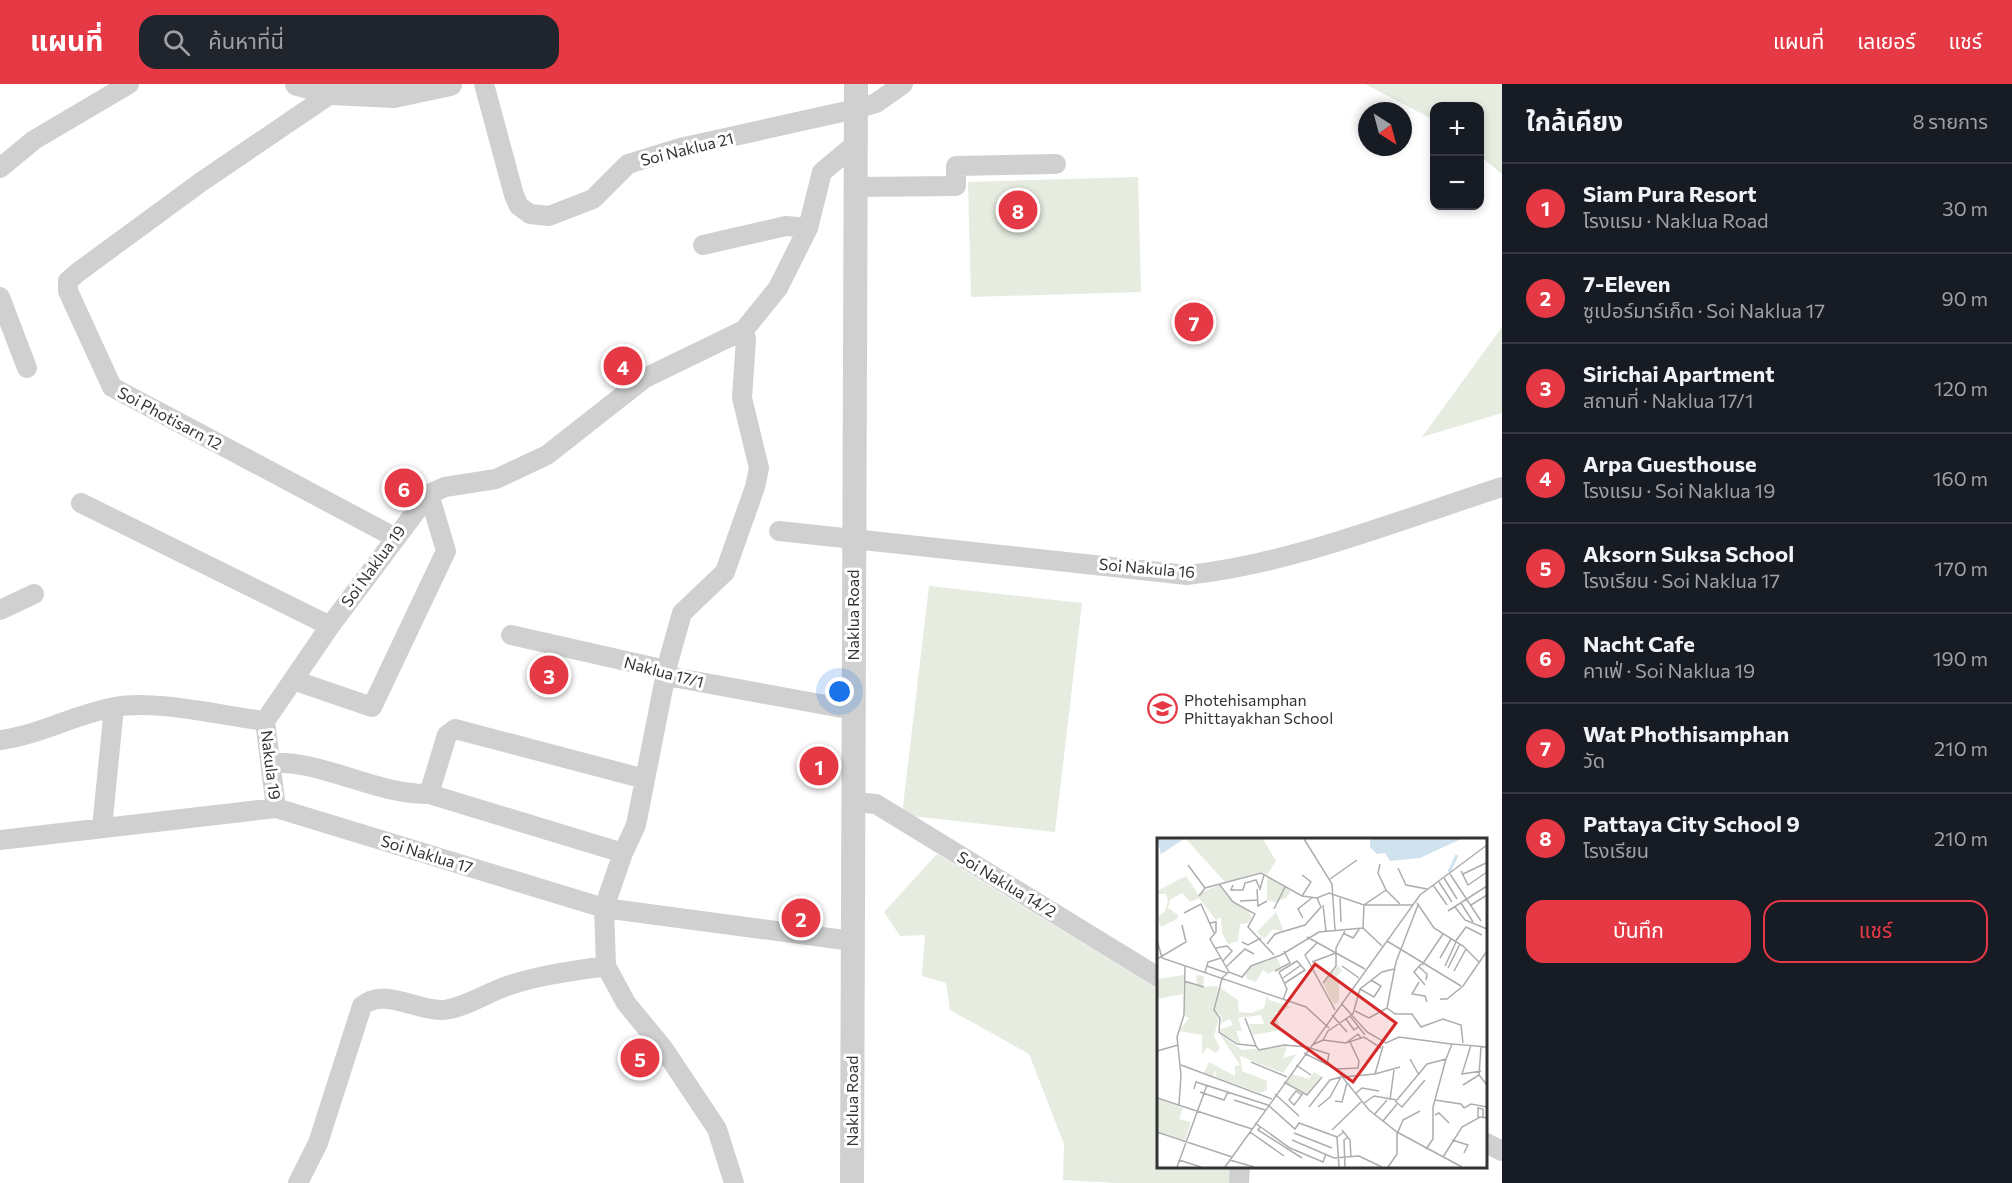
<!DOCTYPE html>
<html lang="th">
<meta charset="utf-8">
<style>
body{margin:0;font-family:Commissioner,"Noto Sans Thai",sans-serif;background:#20242c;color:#f1f3f6}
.controls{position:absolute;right:18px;top:18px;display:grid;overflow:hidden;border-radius:12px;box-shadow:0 3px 9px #0003}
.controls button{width:54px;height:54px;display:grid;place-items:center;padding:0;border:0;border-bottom:2px solid #363941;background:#171b24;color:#f1f3f6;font:30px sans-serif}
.compass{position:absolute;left:1358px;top:18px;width:54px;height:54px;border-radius:50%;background:#171b24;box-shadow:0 3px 9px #0003;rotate:144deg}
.you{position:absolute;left:840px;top:608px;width:21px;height:21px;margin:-15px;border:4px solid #fff;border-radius:50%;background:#1a73e8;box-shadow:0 0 0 9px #1a73e833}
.badge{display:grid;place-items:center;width:39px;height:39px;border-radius:50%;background:#e63946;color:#fff;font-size:20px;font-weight:700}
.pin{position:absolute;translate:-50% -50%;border:3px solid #fff;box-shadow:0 2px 6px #0006}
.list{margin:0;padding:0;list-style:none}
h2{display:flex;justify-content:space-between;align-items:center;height:78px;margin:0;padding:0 24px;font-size:26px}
h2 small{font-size:20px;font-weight:400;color:#9ea1a6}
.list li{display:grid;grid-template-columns:39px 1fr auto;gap:18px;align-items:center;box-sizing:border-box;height:90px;padding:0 24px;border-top:2px solid #363941}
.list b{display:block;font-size:22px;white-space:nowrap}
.list p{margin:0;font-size:20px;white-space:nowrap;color:#9ea1a6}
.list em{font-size:20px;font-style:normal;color:#9ea1a6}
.actions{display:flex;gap:12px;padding:18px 24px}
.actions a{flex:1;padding:14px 0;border:2px solid #e63946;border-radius:18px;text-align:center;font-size:21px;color:#e63946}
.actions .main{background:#e63946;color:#fff}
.icon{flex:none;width:33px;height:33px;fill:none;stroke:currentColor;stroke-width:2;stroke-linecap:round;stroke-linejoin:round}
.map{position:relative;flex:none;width:1502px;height:1099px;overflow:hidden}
header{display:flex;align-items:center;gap:36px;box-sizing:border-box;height:84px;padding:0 30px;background:#e63946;color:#fff}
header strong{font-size:28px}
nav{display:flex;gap:33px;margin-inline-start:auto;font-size:21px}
.search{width:420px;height:54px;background:#20242c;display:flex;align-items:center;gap:15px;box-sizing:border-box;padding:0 21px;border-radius:18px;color:#9ea1a6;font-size:22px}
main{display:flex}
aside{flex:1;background:#171b24}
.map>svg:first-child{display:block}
.green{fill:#e6ecdf}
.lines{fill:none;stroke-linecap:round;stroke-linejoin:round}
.minor{stroke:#d0d0d0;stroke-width:20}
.tertiary{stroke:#d0d0d0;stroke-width:24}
.labels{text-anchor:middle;stroke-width:6;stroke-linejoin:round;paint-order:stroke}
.street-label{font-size:16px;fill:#333;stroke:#fff}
.poi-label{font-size:16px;fill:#333;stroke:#fff;text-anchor:start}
.inset-river{fill:none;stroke:#cfe2ee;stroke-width:3}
.inset-road{fill:none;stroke:#adadad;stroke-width:1.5}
.view{fill:#d62828;fill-opacity:0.15;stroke:#d62828;stroke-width:3}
.inset-edge{fill:none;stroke:#333;stroke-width:3}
</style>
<header>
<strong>แผนที่</strong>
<div class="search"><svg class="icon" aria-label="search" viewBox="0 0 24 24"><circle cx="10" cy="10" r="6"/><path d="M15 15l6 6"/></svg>ค้นหาที่นี่</div>
<nav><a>แผนที่</a><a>เลเยอร์</a><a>แชร์</a></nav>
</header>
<main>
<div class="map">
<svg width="1502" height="1099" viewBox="0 0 1502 1099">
<rect width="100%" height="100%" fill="#fff"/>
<path class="green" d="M1365,0H1502V90L1480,72V22H1434V36Z
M1138,93L1141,208L971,213L968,98Z
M1502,243V329L1422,353Z
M929,502L1082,519L1055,748L902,731Z
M937,770L1158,905V1082L1233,1083V1099H1117L1063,1096L1064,1060L1029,970L950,926L946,899L922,892L925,851L900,852L884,828Z"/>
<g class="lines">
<path class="minor" d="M484,0L514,111L519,122L530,130L549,132L593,115L628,80L680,64L856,25L876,19L903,0
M332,9L201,98L77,189L68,197V207L112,303L394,453
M0,84L34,56L129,0
M856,103L956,102V82L1056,80
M703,161L786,142L808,144
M0,213L27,284
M81,419L330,542
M779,447L1187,491C1295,479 1399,436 1502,403
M0,526L34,510
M511,551L657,584L667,592L853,626
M293,596L372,623L446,467L429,410
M265,637L276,724
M0,656C40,651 75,630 115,623C154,615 223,632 265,637L330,542L429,410L445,403L496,395L547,371L645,294L744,246L778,204L808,144L822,88L857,59
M271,679C324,676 375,711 429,710L623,769
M429,710L447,651L455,645L645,695
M853,718L876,720L1158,893
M102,744L114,623
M0,756L276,724L604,824L852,857
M1486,1059L1502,1067
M298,1099L318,1059L362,922C383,903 417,927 442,926C460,926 489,908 507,902C539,891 573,887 606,882
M734,1099L717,1045L663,964L626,919L606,882L604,824L623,769L636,741L668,579L682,529L725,488L755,403L759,384L742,314L746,255L744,246
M1239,1099L1240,1082"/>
<path class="tertiary" d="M297,0L332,9L394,12L450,0
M852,1099L856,0"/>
</g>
<defs>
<symbol id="school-ring" viewBox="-11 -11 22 22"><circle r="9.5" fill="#fff" stroke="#e63946" stroke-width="1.5"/><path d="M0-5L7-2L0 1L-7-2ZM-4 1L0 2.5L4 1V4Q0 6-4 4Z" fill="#e63946"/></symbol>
</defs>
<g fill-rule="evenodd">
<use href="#school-ring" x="1146" y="608" width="33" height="33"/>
</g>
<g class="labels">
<g class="street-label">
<text transform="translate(687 65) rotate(-14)" y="6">Soi Naklua 21</text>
<text transform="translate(170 334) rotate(28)" y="6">Soi Photisarn 12</text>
<text transform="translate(373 482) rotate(-54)" y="6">Soi Naklua 19</text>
<text transform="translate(1147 484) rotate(5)" y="6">Soi Nakula 16</text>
<text transform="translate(853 531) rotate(-90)" y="6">Naklua Road</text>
<text transform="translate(664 588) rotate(15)" y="6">Naklua 17/1</text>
<text transform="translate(271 681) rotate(83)" y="6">Nakula 19</text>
<text transform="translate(427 770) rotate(17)" y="6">Soi Naklua 17</text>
<text transform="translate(1007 800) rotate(31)" y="6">Soi Naklua 14/2</text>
<text transform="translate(852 1017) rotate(-90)" y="6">Naklua Road</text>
</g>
<g class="poi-label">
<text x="1184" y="622">Photehisamphan<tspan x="1184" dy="18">Phittayakhan School</tspan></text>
</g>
</g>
<g transform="translate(1157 754)">
<rect width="330" height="330" fill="#fff"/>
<path d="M29,1H106L119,23L110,37L104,34L68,44ZM29,38L41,56L62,47L71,59L91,73L95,79L91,85L83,86L81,103L71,106L65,95L64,79L59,82L42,60L33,64L25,55L13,62L11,70L21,77L20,81L4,89L0,79L8,73L11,63L9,56H0V53ZM110,39L134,53L129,60L118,64L110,62ZM119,74L127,94L116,91L107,101L100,94ZM120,119L124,129L111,136L106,132L99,144L90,141L88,136L94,129ZM181,128L185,133L178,140L182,143V160L181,165L176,166L166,145ZM27,137L26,156L0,161V141ZM39,137L47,138L46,149L61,148L57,172L62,180L57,198L63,210L59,215L50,209L45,217V197L22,193L32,180L28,178V143L40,147ZM62,149L81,162L82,174L94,175L107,170L110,157L112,162L134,169L118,175L124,192L96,197L92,186H107L104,177L81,180L85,193H79L84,207L61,192L76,187L73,181L64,185L65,178L58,173ZM62,195L85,212L130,208L126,220L140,216L126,235L83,218L85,233L110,243V252L103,255L59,239L58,232L56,238L47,235L52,224L78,238V228L83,227ZM157,234L164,238L150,256L129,244L135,236L152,241ZM0,261L26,270L22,281L34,284L28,302L0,293Z" fill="#e6ecdf"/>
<path d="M0,1H27L4,16ZM213,1H304L263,20L233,23L228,15L220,16L213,9Z" fill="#cfe2ee"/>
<path class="inset-river" d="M292,34L300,17"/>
<path class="inset-road" d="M147,1L175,46L178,92M223,26L221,35L229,52L243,66M31,27L48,50M241,30L249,47L270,51M304,33L311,47L330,34M293,36L324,83M306,36L329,25M145,37L154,44L145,58M287,40L300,61M173,41L200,22M282,44L295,64M62,46L76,64L98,76L91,89L117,117M76,47L74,52H86L88,45L99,42L103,51L107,37M276,47L290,67M100,51L101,68L110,63M42,58L48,50L104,35L145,58L160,60L172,55L207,67H256M183,60L184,84M83,63L101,62M260,65L277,90L306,108L322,124M304,65L316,84M166,67L169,93M314,67L330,57M298,69L308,82L330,91M117,71L128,49M291,73L330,48M27,75L44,66L57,95M146,80L141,71L156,59M53,85L59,84V94L53,101L72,134M206,90L207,67L229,52M186,95L196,100L203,90M150,99L208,131M0,102L5,120L149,169L172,190M230,103L304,148M85,104L91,107L104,100M298,104L309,89L325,97M160,105L148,117L178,172M110,106L118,96L148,87L164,69L160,60M59,110L70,108L75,113L66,123M283,120L294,101M0,121L29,104L25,87M155,124L179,115M264,126L257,134L268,147M265,127L286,96M50,128L70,135M185,128L202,140M288,128L299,104M69,129L88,111L97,116M262,129L270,136L269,142L270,138M291,130L303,106M118,133L133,125L127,113M297,133L309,111M48,134L51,124L64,120M122,134L140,123L148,132L128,145M122,134L130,151L126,162M126,140L144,127M27,143L47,149M262,144L255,156L268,158L270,164M166,145L179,128V110L189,91M203,151L217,159L224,148L214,142M283,161H290L306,148L330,113M184,165L210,194L229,205L242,199L294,206M230,170L239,124L261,67M230,170L238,176H255L264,189L286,181L304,187L306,205M198,173L212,180L230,170M175,177L190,194M193,178L208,197M88,180L99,208M189,181L197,192L201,189M166,202L171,193L196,176L203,151L225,134L237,131M189,205L201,196L204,200M155,207L166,202L189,205L207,199L224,210M314,207L305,236L324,233M324,209L322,237L330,247M0,213L21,207M147,215L179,231L212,272L240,294L305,329M253,221L262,237M94,224L130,239M170,226L172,216L150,209L127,207L102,212L99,208L80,206L62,194L63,180L57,172L65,140L72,134L85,139L94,128L124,117L162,94L206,90L225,108M24,227L115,261M139,227L154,237M179,231L201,230L202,223L193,204M218,236L226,208M186,239L218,236L243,229M127,244L150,257L165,239M306,247L322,237M37,251L39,244L111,267M43,254L67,262L71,254M118,256L142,278M198,256L205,250L222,253M145,257L139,253L132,262L137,267L141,262L146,255M0,260L95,291M77,262L108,272M233,262L237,232M278,262L304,266L307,270L314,266L330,269M178,263L185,264L190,245M238,263L245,269L268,242M206,266L217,258L240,262L270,226L289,221L295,206L330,209M22,267L24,237L20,199L27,177L28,128M111,267L138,291L142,285L180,299M152,269L173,242L184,239M161,269L173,259L184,239M217,277L230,262M278,277L282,275L292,285M321,280V270L326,271V279M226,283L240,266M98,285L133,310L166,324L169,316M103,289L101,292L145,320M175,292L204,264M185,292L193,302L194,319M0,294L75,319M93,294L127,318M241,294L246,282L263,273M137,295L175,310M135,302L177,320L202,318L225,329M295,302L311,307L307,315M269,311L276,301V269L289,221M286,319L305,289L323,279L330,280M22,322L44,329M73,322L97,329M20,329L50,247M68,329L263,57L330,7M182,329L180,299L187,294M188,329L187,302L191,299M231,329L240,316V294"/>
<path class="view" d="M158,126L239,185L196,244L115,185Z"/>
<rect width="330" height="330" class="inset-edge"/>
</g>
</svg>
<div class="controls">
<button>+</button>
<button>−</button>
</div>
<svg class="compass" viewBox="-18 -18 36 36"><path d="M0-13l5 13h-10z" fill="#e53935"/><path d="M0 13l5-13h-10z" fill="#9ea1a6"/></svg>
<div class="you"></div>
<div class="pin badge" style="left:819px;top:682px">1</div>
<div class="pin badge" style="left:801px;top:834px">2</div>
<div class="pin badge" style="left:549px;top:591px">3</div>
<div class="pin badge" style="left:623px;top:282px">4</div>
<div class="pin badge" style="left:640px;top:974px">5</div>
<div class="pin badge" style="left:404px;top:404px">6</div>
<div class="pin badge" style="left:1194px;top:238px">7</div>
<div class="pin badge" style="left:1018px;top:126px">8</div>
</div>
<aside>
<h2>ใกล้เคียง<small>8 รายการ</small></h2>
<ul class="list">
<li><span class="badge">1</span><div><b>Siam Pura Resort</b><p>โรงแรม · Naklua Road</p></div><em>30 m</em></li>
<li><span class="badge">2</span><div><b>7-Eleven</b><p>ซูเปอร์มาร์เก็ต · Soi Naklua 17</p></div><em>90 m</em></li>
<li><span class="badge">3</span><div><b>Sirichai Apartment</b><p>สถานที่ · Naklua 17/1</p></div><em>120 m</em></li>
<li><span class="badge">4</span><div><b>Arpa Guesthouse</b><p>โรงแรม · Soi Naklua 19</p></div><em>160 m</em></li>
<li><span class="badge">5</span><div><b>Aksorn Suksa School</b><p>โรงเรียน · Soi Naklua 17</p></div><em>170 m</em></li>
<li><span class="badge">6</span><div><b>Nacht Cafe</b><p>คาเฟ่ · Soi Naklua 19</p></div><em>190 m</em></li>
<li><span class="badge">7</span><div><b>Wat Phothisamphan</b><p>วัด</p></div><em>210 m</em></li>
<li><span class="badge">8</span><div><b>Pattaya City School 9</b><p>โรงเรียน</p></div><em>210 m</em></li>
</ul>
<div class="actions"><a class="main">บันทึก</a><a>แชร์</a></div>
</aside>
</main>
